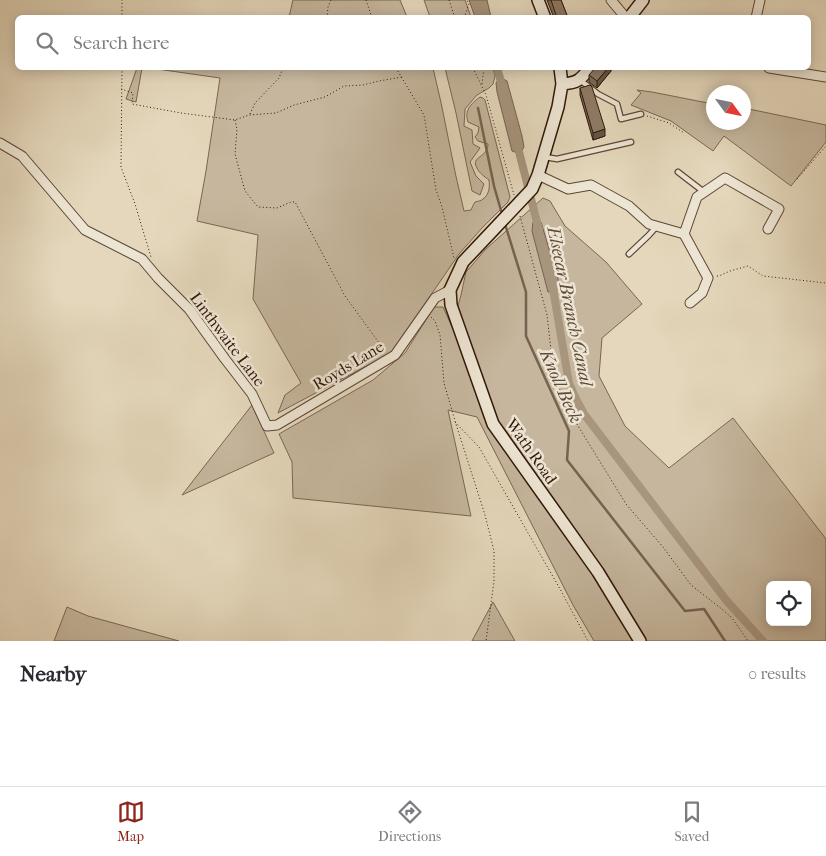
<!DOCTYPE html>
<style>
body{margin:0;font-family:"IM FELL French Canon",serif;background:#f7f7f7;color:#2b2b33}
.controls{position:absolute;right:15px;bottom:15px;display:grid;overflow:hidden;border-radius:8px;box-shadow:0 2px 12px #0003}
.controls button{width:45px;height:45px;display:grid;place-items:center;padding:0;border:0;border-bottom:1px solid #e1e1e2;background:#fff;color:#2b2b33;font:25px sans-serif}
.compass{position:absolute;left:706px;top:85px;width:45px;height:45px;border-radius:50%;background:#fff;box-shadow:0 2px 12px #0003;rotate:123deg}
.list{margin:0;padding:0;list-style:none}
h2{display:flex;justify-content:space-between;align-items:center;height:65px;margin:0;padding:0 20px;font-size:21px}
h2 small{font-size:16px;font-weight:400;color:#7c7c81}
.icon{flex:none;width:28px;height:28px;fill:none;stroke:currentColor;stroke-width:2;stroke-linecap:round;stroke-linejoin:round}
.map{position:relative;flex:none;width:826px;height:641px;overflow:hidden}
.search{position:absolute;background:#fff;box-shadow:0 2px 12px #0003;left:15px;right:15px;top:15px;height:55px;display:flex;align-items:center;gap:12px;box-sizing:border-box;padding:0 18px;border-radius:8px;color:#7c7c81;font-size:19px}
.sheet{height:145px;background:#fff}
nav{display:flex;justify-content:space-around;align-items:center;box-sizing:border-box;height:70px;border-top:1px solid #e1e1e2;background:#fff;font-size:14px;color:#7c7c81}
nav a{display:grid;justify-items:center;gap:2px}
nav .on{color:#8f2418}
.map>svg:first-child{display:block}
.green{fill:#c5b69d;stroke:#7a6653;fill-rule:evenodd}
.water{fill:#a7957e;stroke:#77624f}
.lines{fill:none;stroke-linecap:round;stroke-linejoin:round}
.stream{stroke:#77624f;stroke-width:2.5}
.canal{stroke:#a7957e;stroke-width:8}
.lane-casing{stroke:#5d4636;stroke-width:7}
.street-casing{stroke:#5d4636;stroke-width:11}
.secondary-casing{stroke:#301609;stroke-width:14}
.path{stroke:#301609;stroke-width:1;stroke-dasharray:1 2.5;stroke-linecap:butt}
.lane{stroke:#ede5d3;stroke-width:4.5}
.street{stroke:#ede5d3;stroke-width:9}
.secondary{stroke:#ede5d3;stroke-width:11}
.wall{fill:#7a6958;stroke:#301609}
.shaded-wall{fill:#635547;stroke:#301609}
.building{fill:#8e7a66;stroke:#301609}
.labels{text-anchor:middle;stroke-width:5;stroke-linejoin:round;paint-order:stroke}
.street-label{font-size:16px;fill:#301609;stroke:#ede5d3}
.water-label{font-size:18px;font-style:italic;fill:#604938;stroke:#ede5d3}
</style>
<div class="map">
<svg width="826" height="641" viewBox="0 0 826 641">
<rect width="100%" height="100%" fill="#e4d7bb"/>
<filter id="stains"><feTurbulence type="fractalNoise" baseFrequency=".004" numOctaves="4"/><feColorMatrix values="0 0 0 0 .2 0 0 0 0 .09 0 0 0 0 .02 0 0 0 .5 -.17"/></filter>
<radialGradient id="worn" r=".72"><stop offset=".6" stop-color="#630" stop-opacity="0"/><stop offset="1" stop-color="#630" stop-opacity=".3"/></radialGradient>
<path class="green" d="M293,0H400L407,17H289Z
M424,0H465L471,17H430Z
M137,68H142L136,102L126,99Z
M150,68H247L252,69L254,68H433C445,115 452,164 464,211L471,210C472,208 474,203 475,202C478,201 481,201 483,199C489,195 490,187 489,180C485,177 479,173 477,168C470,156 488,158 488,144L478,141L475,137L478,133L479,127L468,122C464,110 471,104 480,97L483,98L485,100L510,197L508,202L483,227L459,254L391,353L278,413L285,395L301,383L253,299L258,235L197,221L206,171L220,78Z
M445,68H493L495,76L493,84L489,88L477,95L465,109L464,126L472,130L473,144L480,148L470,162L476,176L484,184L480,195L472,191L456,113Z
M637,90L652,92L713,104L714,122H744V108L826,125V142L791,186L724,136L713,151L671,121L631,105L641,93Z
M543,198L550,201L565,226L606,262L642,304L602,338L599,376L625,426L669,468L733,418L826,539V641H594L573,605L477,417L448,410L471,516L293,498L292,462L279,434L373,380L405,353L434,307H443L452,327L461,295L466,272L486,249ZM770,585H807V622H770Z
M252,405L274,453L182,495Z
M493,602L515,641H472Z
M67,607L88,616L179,641H54Z"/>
<path class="water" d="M469,0H487L491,17H475Z
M500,77L507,81L522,136L524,147L520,154L512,151L497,92L496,83Z
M533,222H541L561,289L548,292L532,231Z"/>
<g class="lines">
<path class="stream" d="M478,108L494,186L502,214
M505,224L526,292V336L569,431L567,460L685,611L704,609L725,641"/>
<path class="canal" d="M497,68L502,85
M517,144L539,230
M552,283L569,383L576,399L584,414L726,600L763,641"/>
<defs>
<path id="lane" d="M580,80L598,94L617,104L621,119L641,114
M545,157L557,159L631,142
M678,172L704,192
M629,254L649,235L656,227"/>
<path id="street" d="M611,0L626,18
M756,18L760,0
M769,68L826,77
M0,143L22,156L85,230L142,259L158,278L189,309L225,359L252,394L267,426L277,425L395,355L435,298L450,290
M538,175L568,189L591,185L629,206L649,224L684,234L708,278L702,293L690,303
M684,234L697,197L725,178L779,209L768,229"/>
<path id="secondary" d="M538,0L545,18
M629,18L643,0
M560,68L562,84L558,107L538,175L532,189L463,262L450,290L451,305L493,424L598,572L640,641
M562,84C578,83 580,80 590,68"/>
</defs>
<use href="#lane" class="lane-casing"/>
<use href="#street" class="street-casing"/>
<use href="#secondary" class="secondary-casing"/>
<path class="path" d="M366,0L372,18
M449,0L455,18
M122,18V0
M327,18L328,7L331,0
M464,18L469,4L467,0
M122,68L121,167L135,204L151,257
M396,68L424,115L436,190L442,207L454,258
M473,68L486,95L514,195
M482,84L484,68
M121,89L133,93L132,104L181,113L235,120L249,115L276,113L294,105L325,97L344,86L363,85L379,81L402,77
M250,114L255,103L279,78L283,68
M647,116L669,123L684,133
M235,120L237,129L235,154L245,191L258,207L277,208L291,202H295L345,296L385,351
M797,179L826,146
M520,216L547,315L553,368L563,400L567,408L626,504L663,547L691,585L723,610L732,618L748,641
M717,276H719L730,271L748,266L763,276L826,283
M431,317L435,321L440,335L444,383L455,421L485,515L494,551V581L486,641
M455,422L479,447L560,589L588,641"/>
<use href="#lane" class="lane"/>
<use href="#street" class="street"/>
<use href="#secondary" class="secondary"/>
</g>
<path class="wall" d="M547,0H561L568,18H554Z
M611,68V71L597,88L589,82V75Z
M580,88L605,136L593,140L580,95Z"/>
<path class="shaded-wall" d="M608,68H611V71L597,88V81Z
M605,129V136L593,140V133Z"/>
<path class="building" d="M551,0H561L568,18H557Z
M595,68H608L597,81L589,75Z
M590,85L592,87L605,129L593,133L580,88Z"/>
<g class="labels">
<g class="street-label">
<text transform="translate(228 339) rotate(53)" y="6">Linthwaite Lane</text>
<text transform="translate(348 365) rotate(-31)" y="6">Royds Lane</text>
<text transform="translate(532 451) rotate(55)" y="6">Wath Road</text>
</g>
<g class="water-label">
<text transform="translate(570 306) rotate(78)" y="6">Elsecar Branch Canal</text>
<text transform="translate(561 386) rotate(66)" y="6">Knoll Beck</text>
</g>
</g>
<rect width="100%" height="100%" filter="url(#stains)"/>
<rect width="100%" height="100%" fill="url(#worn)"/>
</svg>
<div class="controls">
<button><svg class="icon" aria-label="locate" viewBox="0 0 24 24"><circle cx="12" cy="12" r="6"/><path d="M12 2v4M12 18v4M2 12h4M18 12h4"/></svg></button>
</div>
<svg class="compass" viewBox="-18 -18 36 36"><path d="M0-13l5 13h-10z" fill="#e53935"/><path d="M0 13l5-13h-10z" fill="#7c7c81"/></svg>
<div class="search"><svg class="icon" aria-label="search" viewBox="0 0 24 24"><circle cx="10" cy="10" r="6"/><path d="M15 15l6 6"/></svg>Search here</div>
</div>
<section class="sheet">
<h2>Nearby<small>0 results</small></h2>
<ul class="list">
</ul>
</section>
<nav>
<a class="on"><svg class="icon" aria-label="map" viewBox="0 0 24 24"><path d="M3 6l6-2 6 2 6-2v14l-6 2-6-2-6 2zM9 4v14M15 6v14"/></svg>Map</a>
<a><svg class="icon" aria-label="directions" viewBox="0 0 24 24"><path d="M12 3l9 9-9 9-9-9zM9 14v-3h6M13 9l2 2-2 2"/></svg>Directions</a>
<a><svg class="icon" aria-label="saved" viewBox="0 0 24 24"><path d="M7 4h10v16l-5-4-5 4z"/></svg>Saved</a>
</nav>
